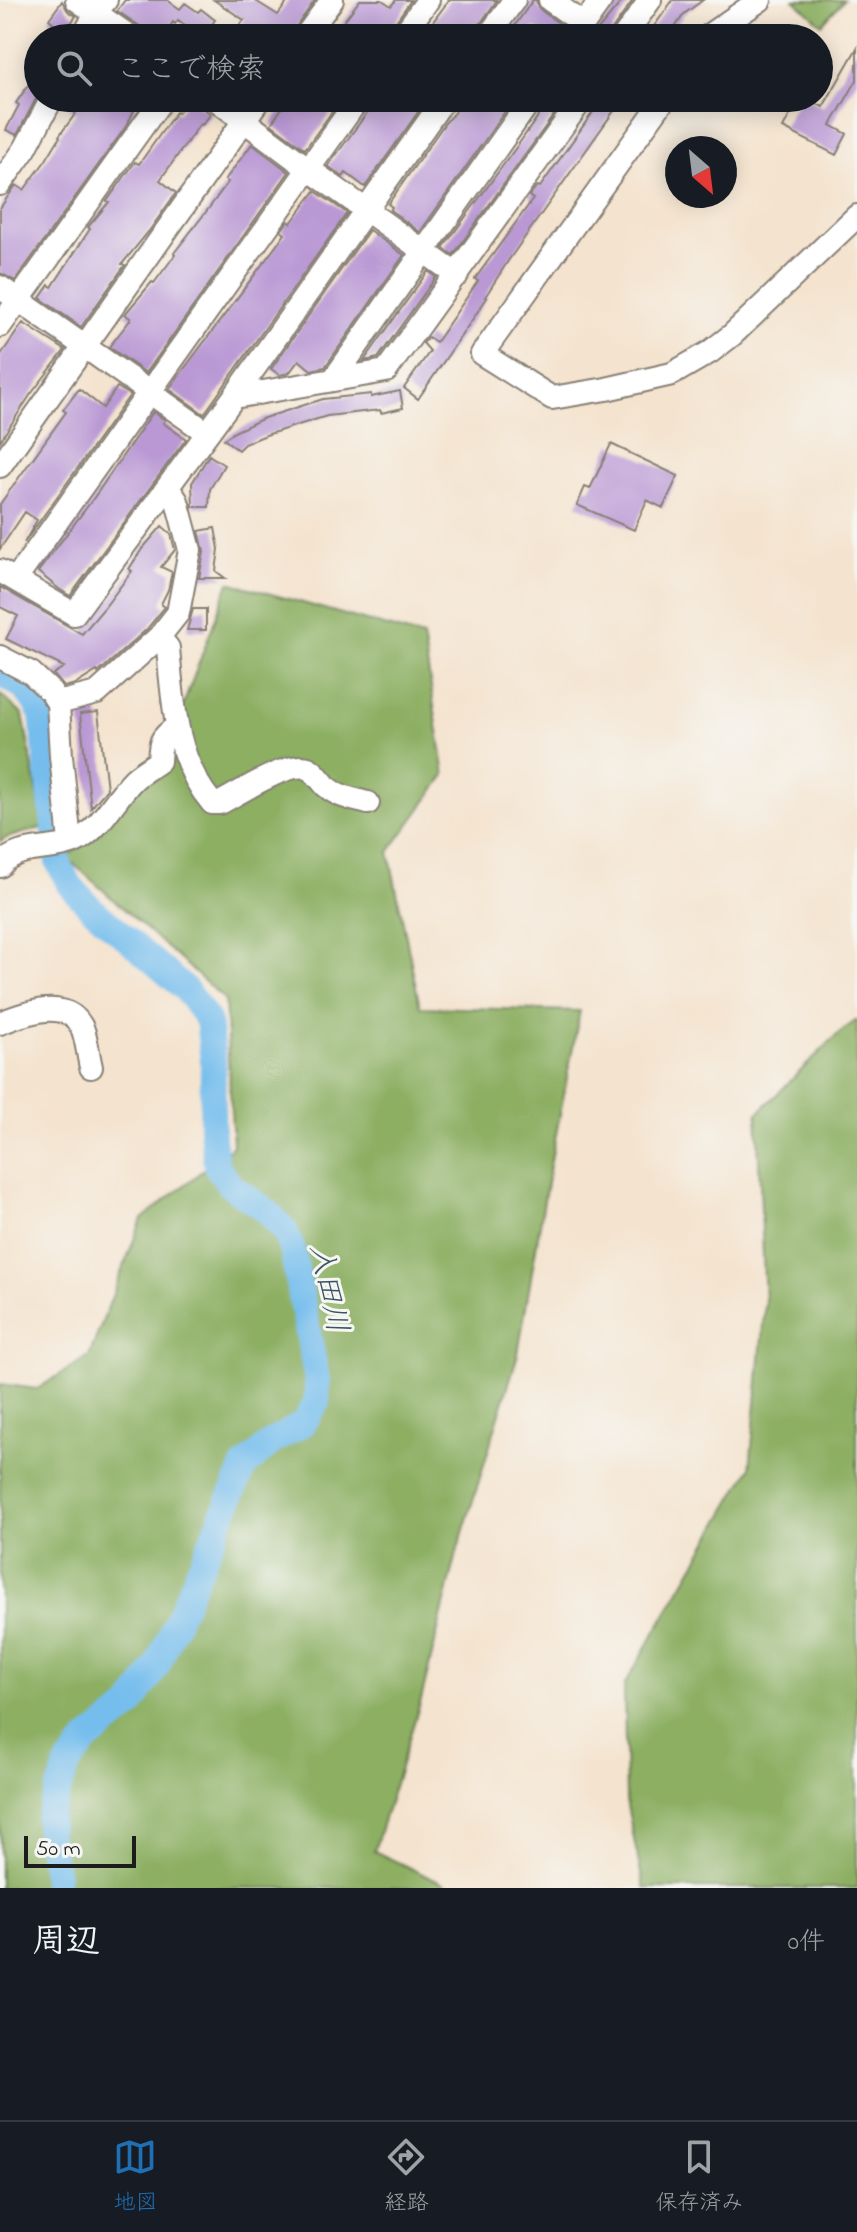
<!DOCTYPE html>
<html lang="ja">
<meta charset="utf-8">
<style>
body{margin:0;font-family:"Indie Flower","Klee One",sans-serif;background:#20242c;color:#f1f3f6}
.compass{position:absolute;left:665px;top:136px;width:72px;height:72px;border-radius:50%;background:#171b24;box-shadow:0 4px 20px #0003;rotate:152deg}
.scale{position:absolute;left:24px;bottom:20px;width:112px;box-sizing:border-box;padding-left:8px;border:4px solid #1c1c1c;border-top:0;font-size:22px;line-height:28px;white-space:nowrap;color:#1c1c1c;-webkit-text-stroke:6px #f6f6f2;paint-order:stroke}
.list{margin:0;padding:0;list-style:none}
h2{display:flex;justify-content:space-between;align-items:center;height:104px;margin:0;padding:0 32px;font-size:34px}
h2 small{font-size:26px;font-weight:400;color:#9ea1a6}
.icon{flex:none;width:44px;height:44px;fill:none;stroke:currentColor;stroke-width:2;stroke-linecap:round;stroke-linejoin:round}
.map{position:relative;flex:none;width:857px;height:1888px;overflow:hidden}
.search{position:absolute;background:#171b24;box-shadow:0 4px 20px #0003;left:24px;right:24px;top:24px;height:88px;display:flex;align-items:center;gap:20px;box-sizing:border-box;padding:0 28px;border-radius:44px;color:#9ea1a6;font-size:30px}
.sheet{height:232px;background:#171b24}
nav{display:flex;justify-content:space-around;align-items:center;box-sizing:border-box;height:112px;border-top:2px solid #363941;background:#171b24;font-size:22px;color:#9ea1a6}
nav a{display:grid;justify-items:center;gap:4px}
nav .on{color:#1f6fb2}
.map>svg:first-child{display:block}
.forest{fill:#8caf62;stroke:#54663f;stroke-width:2}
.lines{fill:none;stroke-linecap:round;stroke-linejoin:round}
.river{stroke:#75bded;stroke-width:26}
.building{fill:#b998d4}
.minor-casing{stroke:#888075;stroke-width:26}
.minor{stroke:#fff;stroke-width:22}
.labels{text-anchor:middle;stroke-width:6;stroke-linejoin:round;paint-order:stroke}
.water-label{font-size:30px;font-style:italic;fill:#3b5465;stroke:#f6f6f2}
</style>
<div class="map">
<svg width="857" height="1888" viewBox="0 0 857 1888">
<rect width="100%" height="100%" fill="#f6f6f2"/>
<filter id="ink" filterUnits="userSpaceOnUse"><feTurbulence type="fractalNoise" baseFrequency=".0125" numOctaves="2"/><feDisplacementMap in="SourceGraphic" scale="16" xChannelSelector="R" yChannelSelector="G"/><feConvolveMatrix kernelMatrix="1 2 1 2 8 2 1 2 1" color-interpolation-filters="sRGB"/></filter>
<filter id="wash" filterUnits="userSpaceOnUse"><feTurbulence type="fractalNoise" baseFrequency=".006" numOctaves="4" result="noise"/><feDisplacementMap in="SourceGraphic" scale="32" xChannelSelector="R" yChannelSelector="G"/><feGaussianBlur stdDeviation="1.8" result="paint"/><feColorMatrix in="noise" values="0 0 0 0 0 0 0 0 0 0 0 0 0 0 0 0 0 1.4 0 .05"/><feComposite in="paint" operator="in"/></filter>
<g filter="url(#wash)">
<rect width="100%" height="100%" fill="#f4e3ce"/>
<path class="forest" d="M794,0H844L822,24Z
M229,582L423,637L445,775L389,852L420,1007L580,1011L550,1165L518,1354L458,1549L421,1700L374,1851L446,1885L445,1888H0V1384L37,1389L89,1356L142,1219L233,1146L225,1000L65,856L84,845L162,762Z
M0,694L23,715L44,827L6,838L0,842Z
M857,1020V1888H644L626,1801L624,1686L750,1469L765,1303L757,1114L840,1032Z"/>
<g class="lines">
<path class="river" d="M0,674C23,684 31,693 42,715L58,862L70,885L89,906L185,989L208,1020L213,1061L212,1130L216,1165L230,1185L268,1212L285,1231L292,1248L317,1380V1402L303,1424L273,1441L244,1467L156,1668L130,1707L88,1740L68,1764L49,1816L48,1835L56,1877L55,1888"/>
</g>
<g id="blocks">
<path class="building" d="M125,0H167L180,9L185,3L198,12L201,9L215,20L202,38L178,20L175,24L173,22L162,38H158L117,11Z
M214,0H254L278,15L289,0H315L288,38H270L256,28L249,38H230L244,20Z
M360,0H382L391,6L396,0H411L390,30L387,38H374L360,28L353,38H331Z
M449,0H497L476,30L473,38H421Z
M533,0H536L538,7L542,11L564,27L560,38H549L535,28L527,38H506Z
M623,0H633L612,30L609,38H591Z
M673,0H703L684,14L668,38H664L652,29Z
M62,1L68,11L76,16L60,38H45L55,24L49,19Z
M857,48V80L831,125L847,134L836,155L783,128L799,98H806L823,107Z
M38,71V95L17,135L6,130L19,105L16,103Z
M75,98H140L127,125L15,281L0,273V208L16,185L24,190L46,160L60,137L59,136L76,113L68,107Z
M189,98L211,114L202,125L200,124L160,180L176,193L149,231L122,264L125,265L81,327L40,298L49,285L52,287L90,229L88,227L109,202L107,201L135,162L139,164L176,112L178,113Z
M289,98H342L305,149L271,124Z
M378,98H428L365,187L346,173L343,177L328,166Z
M467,98H505L511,103L420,232L390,210L392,207L388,204L445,123Z
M546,98H566L453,255L443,248L520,142L543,109Z
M603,98H623L508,261L485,297L487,298L418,399L404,388L430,351L423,343L428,337L436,342L478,281L475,279L533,199L529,196L537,186L540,187Z
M252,144L289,172L146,373L109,347L131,319L125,314L152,282L154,283L175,255L174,253L209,208L228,182L225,180Z
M315,191L347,213L204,414L169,389L285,234L281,231L288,221L291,223Z
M369,230L404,255L325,367L311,370L299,360L289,373L280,375L271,369Z
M428,271L436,277L378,358L364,361Z
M23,323L65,350L31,394L0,441V356Z
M117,387L130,395L24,543L37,520L25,512L0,549V504L66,412L63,410L79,389L103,408Z
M400,391L403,408L381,413L380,410L327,416L266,435L244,444L238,450L224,439L234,432L264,418L323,399L371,394V397Z
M153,412L165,420L163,423L186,439L70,596L59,589L38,572L93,499Z
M611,444L678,476L663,508L647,500L634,530L577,505L585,487L590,489Z
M209,455L224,465L210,489L209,507H193L192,483Z
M162,526L171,534L175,550L161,567L172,572L168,590L161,604L165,607L147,629L98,673L97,671L76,684L64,687L53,674L64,667L6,639L18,616L0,607V587L82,634L105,607L132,571L129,569L142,549Z
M215,528L219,549L216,571L225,578H199L204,552L199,531Z
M193,609H206V630H187Z
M98,712L107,789L91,808L80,714Z"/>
</g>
</g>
<g filter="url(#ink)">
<use href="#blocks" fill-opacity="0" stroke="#888075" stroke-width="2"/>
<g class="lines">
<defs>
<path id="minor" d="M77,0L132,38
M550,0L584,24
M83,38L96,12L106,0
M304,38L332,0
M401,38L428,0
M487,38L514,0
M574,38L601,0
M623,38L650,0
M708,38L712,33L760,0
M214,98L310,170L457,275
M665,98L482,354L552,398L606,389L672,374L710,352L732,335L857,216
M0,184L25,149L52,98
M0,287L206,432
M0,326L163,98
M333,380L532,98
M234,397L386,371L583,98
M0,466L260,98
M0,571L74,614L234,397L445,98
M16,579L359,98
M159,637L168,648C173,702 175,759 212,803H220C238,794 289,760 308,768C315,771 321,781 326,786C338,797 353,799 368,803
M0,657L31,673L50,691L58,703L61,756L70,842
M58,703L97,693L159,637L178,613L190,550L177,501L168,488
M0,866C19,842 55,854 80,839C103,825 115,798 134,779C142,772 151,767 159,761C160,742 160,738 176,727
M0,1023C25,1013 69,996 83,1030C87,1041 88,1055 91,1067"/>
</defs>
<use href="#minor" class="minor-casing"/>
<use href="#minor" class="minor"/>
</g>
</g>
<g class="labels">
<g class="water-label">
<text transform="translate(330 1288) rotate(78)" y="10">入田川</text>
</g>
</g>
</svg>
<svg class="compass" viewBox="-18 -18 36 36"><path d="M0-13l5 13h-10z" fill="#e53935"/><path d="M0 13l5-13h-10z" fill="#9ea1a6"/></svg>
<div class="scale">50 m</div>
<div class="search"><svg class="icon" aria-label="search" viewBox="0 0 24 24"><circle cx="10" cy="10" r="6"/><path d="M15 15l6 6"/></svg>ここで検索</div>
</div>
<section class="sheet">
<h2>周辺<small>0件</small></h2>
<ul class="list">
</ul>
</section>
<nav>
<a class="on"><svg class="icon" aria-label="map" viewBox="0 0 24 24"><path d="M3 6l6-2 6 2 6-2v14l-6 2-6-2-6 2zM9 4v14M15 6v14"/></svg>地図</a>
<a><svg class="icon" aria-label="directions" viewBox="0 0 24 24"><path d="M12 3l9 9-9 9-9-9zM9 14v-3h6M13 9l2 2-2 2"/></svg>経路</a>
<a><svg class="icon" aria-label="saved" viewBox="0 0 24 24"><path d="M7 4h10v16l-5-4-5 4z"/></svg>保存済み</a>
</nav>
